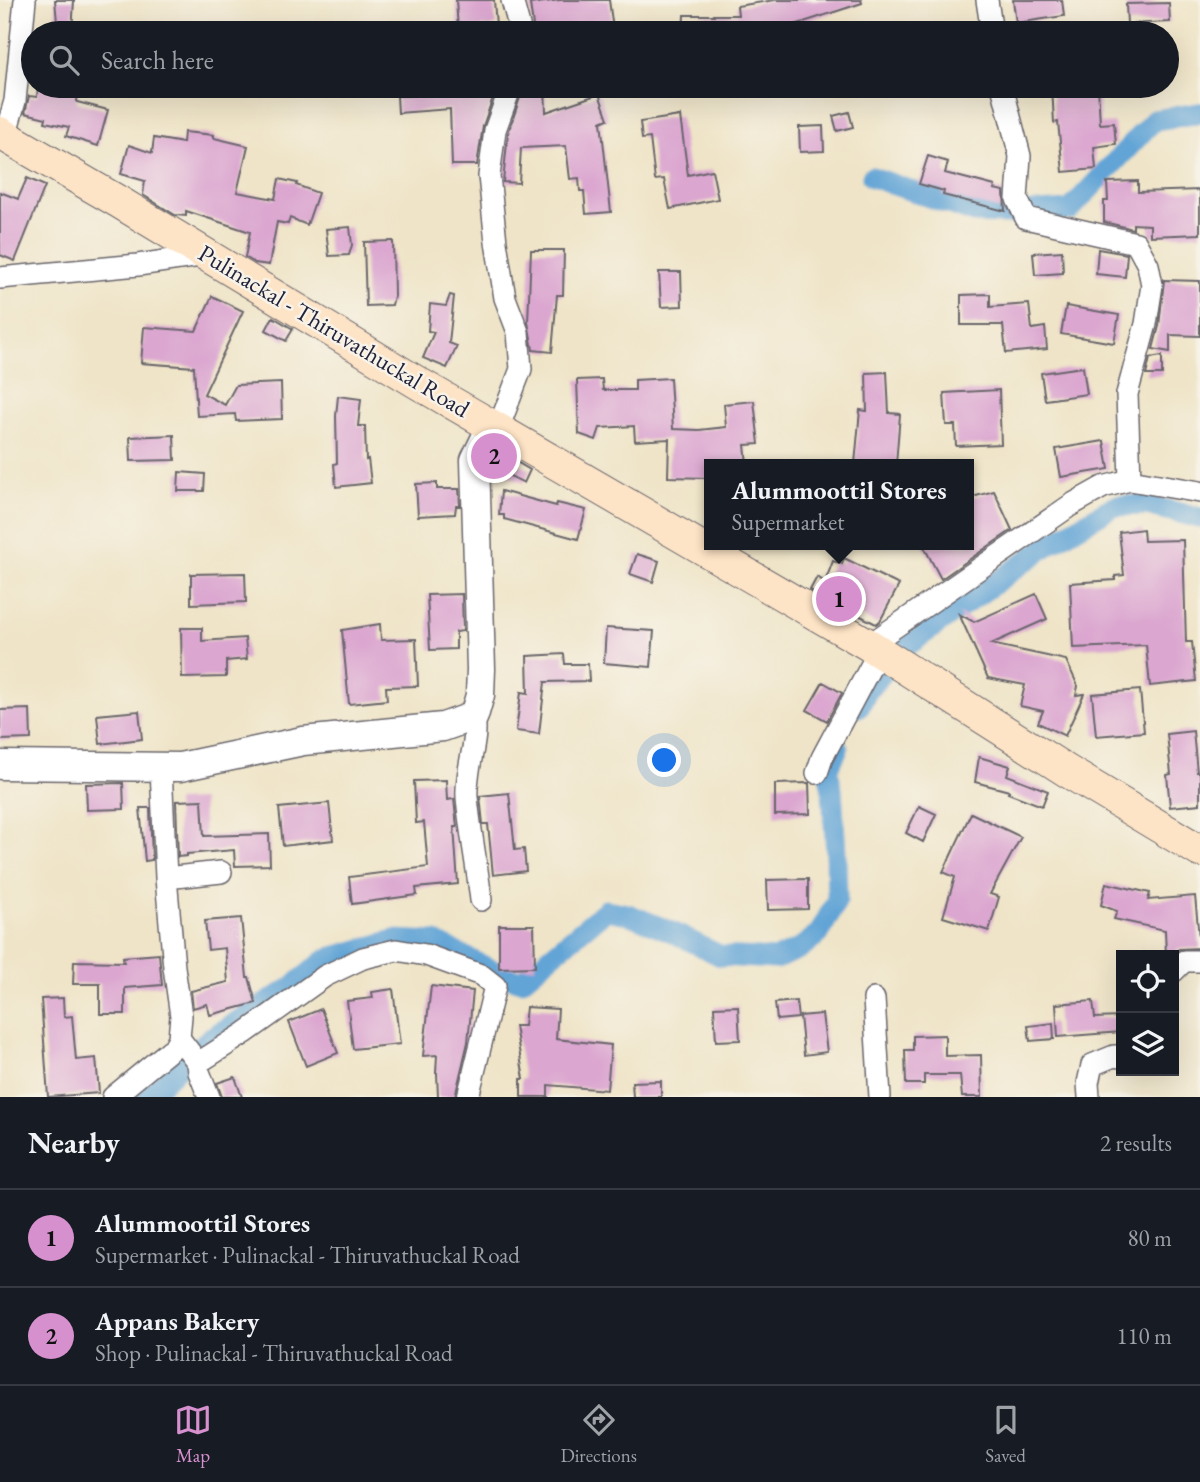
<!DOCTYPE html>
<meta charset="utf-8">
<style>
body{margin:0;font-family:"EB Garamond",serif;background:#20242c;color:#f1f3f6}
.controls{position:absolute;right:21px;bottom:21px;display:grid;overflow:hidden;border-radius:0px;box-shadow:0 7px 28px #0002}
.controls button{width:63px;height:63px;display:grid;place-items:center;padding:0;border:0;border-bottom:2px solid #363941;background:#171b24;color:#f1f3f6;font:35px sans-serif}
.you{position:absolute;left:665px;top:761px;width:24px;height:24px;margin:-18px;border:5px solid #fff;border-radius:50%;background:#1a73e8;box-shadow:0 0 0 10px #1a73e833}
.badge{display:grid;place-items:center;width:46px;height:46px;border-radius:50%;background:#d690ce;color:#111;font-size:23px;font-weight:700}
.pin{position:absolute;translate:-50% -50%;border:4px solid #fff;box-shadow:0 2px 7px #0006}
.popup{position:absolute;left:704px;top:459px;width:270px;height:91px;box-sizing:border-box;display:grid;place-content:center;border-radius:0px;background:#171b24;filter:drop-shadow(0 2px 5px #0005);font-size:23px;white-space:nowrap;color:#9ea1a6}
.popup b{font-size:26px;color:#f1f3f6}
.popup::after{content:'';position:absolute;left:50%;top:100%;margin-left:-14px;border:14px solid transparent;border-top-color:#171b24}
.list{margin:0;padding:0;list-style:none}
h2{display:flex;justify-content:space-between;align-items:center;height:91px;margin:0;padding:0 28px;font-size:30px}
h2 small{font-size:23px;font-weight:400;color:#9ea1a6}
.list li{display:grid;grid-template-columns:46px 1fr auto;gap:21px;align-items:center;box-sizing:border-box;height:98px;padding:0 28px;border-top:2px solid #363941}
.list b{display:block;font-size:26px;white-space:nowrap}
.list p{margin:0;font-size:23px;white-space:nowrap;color:#9ea1a6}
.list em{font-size:23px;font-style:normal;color:#9ea1a6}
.icon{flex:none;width:38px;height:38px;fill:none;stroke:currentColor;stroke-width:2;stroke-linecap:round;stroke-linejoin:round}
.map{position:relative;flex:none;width:1200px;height:1097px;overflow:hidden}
.search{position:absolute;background:#171b24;box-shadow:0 7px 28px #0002;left:21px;right:21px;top:21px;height:77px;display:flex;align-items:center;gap:18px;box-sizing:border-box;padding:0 24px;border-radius:38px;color:#9ea1a6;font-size:26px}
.sheet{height:287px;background:#171b24}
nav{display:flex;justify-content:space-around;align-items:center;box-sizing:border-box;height:98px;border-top:2px solid #363941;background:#171b24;font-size:19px;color:#9ea1a6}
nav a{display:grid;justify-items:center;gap:4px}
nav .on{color:#d690ce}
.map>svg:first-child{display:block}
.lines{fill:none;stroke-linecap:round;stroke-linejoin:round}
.canal{stroke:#62a4d6;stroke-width:21}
.building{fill:#dba6d0}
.minor-casing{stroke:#6a666c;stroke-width:24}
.tertiary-casing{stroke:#6a666c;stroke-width:31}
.secondary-casing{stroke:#6a666c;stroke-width:34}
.minor{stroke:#fff;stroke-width:21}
.tertiary{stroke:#fff;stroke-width:28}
.secondary{stroke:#fee4c6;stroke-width:32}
.labels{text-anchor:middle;stroke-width:5;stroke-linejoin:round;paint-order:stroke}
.street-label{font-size:24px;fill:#22223b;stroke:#f7f3e8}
</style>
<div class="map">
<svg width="1200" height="1097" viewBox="0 0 1200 1097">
<rect width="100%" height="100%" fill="#f7f3e8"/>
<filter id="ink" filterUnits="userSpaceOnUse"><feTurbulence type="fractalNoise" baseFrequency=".0143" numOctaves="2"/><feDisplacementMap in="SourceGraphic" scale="14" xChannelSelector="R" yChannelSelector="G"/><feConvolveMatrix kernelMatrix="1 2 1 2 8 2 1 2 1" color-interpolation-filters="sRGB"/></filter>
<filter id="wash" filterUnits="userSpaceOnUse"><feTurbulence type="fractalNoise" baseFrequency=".00686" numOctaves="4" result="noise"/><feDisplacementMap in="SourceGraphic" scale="28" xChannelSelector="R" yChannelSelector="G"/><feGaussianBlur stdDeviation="1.57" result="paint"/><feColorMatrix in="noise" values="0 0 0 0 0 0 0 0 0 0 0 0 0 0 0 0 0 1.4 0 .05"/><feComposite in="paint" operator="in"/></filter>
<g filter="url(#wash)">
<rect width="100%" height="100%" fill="#efe4c7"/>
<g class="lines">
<path class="canal" d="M872,177L975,213L1007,214L1070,210L1154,120L1200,113
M906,647L1051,543L1114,506L1147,505L1200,518
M859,707L868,690L882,674
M147,1097L210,1038L291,988L326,959L394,940L435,942L502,975L521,981L606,910L628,914L670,931L721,956L776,959L799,949L819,934L837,900L836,853L832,790L828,770L838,748"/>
</g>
<g id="blocks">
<path class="building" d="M55,0H74L72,33H58Z
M456,0H494L496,26L458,29Z
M560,0H609L613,29L585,33H534L530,4Z
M775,0H861L862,3L770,33H683L684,15H738L737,6Z
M1013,0H1062L1064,16L1016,23Z
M1169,3L1170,22L1127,24L1126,4Z
M38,86H78L77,102L108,110L98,146L66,136L69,127L45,122L46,118L25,113L29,96L37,97Z
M435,86H497L483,126L477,165H452L450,109L398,113L397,96L436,94Z
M524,86H545L546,112L599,94L608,119L601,122L611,212L586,214L584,191H580L579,178L570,179L566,146L521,148L519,183L503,182L508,133Z
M1052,86H1098L1100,124L1114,123L1116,144L1094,147L1096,169L1063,172L1058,122L1054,123Z
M849,112L853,127L837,131L833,116Z
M680,116L688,175L712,170L718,199L670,209L664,179L655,180L650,138L642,139L640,122Z
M823,126L824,151L800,152L799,127Z
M184,132L214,135V138L248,146L237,192L275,199L279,179L297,183L296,185L318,193L307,225L290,218L288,224L277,222L269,265L255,263L245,257L250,232L186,211V216L175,215L143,195L145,181L121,174L129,145L152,153L154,138L183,143Z
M928,156L948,162L945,173L995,186L994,189L1004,191L1005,211L943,195L944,191L919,184Z
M27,178L45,186L15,261L0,255V192L18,199Z
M1138,181V192L1200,190V234L1150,236V225L1133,224V229L1104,222V201H1108L1107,182Z
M350,227L352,245L349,255L329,256L326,229Z
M393,241L394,296L392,305L366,306L364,242Z
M1098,249L1127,254L1125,277L1096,274Z
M531,250H564L563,295H557L552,352L533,350L528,322Z
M1062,251L1063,273L1035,275L1033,253Z
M659,272H681L682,306L661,307Z
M1164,280L1200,281V336L1170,335V352L1153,349L1159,326Z
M990,294V307L1029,304L1032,329L1045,327L1047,349L1006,353L1003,325H961V295Z
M450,295L454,296L449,343L457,346L447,368L423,358L434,332L428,331L430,304L446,306Z
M212,296L243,311L204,394L225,405L236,385L281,383L282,419L236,421L235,414L197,416L194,367L141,363L144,327L196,331Z
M1066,306L1119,315L1114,343L1061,334Z
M273,317L293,329L286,341L266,330Z
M1162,356V375H1146L1150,358Z
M1083,367L1087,394L1045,400L1041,373Z
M887,372L889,413L900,414L896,464H855L860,410L867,411L866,373Z
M670,378L673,429L699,430L726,427L724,404L754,401L759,444L745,445L747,464H710V478L668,477L669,439L635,441L634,426L600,428L596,440L579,434L577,380L602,379L603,390H635V380Z
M999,390L1001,444L956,446L955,425H946L944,393Z
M338,396L361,399L358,426H365L366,460L368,459L371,483L336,487L334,464L337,463L336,416Z
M174,435L175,460L131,461L130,437Z
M1104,441L1109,469L1061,477L1056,449Z
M498,451L530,470L524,483L492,467Z
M179,472L205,474L204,491H178Z
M437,483V489H459L460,506H456L455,514L418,516L416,484Z
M501,491L556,506L557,503L586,510L578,539L504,519V515H499Z
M994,491L1012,530L941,579L923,545H969V498Z
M1143,529L1144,541L1183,540L1186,642H1192L1196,681L1150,686L1146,645L1073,648L1070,583L1115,580V576L1124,575L1119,532Z
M637,554L659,561L653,582L630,574Z
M844,558L899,585L880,621L876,624L810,590L817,577L825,582L833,561L842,564Z
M245,573L246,602L191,604V574Z
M462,594L463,631L456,632V649L430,650L427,595Z
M1036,594L1047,619L991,644L1066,660L1078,686L1076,695L1084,694L1065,736L1038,723L1043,711L1020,706L1025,685L988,678L959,614L974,622Z
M380,624L381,640L416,639L418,686L386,687L387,700L349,704L342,630Z
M181,628H202V641L245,638L247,659L226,661V677L182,678Z
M606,628L654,631L651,667L604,663Z
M564,654L565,664H588L589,681L545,682L539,734L516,731L521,692L528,693L527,656Z
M823,682L842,693L827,721L807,710Z
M1140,690L1144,732L1096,736L1092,694Z
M30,709L31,739L0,740V710Z
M139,711L142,739L100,744L97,715Z
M1193,731L1197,772H1200V804L1170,807L1167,775L1171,774L1167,734Z
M979,757L1010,766L1007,775L1048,791L1042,806L1008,793L1009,791L975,782Z
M446,780L447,800L454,799L457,827H454L458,884L416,888L417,895L352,904L349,877L428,867L424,822L416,823L414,781Z
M123,783L124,809L87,810L86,784Z
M809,783L810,814L775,815V784Z
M509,793L515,850L524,849L526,871L493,875L488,824H483L480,796Z
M202,800L204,836L269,834L270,865L235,866L234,850L187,854V856L178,857L176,801Z
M329,803L333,840L283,846L279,808Z
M919,806L936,814L923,842L906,833Z
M140,808H150L152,860L145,861Z
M971,813L1021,837L990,894L999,897L989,931L943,917L955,877L943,872Z
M808,879V909L768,910L767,880Z
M1106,883L1150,893L1148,900L1195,896L1200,948L1179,949L1171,955H1166L1165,930L1114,919L1117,911L1101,905Z
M241,918L247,977H249L256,1003L210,1015L207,1004L193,1008L191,991L228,982L225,948L208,950L205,921Z
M499,925H534L535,967L499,968Z
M159,954L162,985L125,988V1014H100V984H73L74,961L124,962L123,957Z
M431,986L473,991L468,1042L455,1097H438L437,1073H436L437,1055L423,1056Z
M393,989L400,1044L353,1049L347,1001L373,998L372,992Z
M63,998L64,1017L72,1016L76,1060L96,1058L99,1093L48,1097L41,999Z
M796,1001L798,1018L777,1020L775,1003Z
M1093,1001L1095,1018L1121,1017V1032L1058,1037L1056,1004Z
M738,1006L740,1040L716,1041L714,1007Z
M526,1007L558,1009L556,1039L611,1045L607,1090L548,1085V1097H521V1079H524L515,1026H524Z
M321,1009L338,1053L306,1066L289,1022Z
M822,1014L827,1052L804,1055L800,1016Z
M1053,1023L1054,1039L1030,1041L1028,1026Z
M945,1035V1056L981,1055L982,1097H962L960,1075H924V1084H906L905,1050H913V1036Z
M235,1077L242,1097H222L217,1083Z
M661,1081V1097H633L632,1082Z"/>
</g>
</g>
<g filter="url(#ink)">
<use href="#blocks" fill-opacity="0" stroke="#6a666c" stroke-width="2"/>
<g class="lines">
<defs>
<path id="minor" d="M512,0L521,33
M987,0L992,33
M1002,86L1020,156L1017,199L1026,218L1136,243L1148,265L1152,285L1146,324L1127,394L1130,480
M5,136L15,101L25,0
M0,278L138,265L207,255
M498,429L521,369L518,332L505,298L496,242L489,176L495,130L511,86
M869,645L1071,505L1103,487L1130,480L1200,492
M474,716C479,741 465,770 467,797C470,831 477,865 481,900
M817,773L822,758L879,651
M166,878L221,872
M1174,971L1184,961H1200
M874,999L880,1097
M179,1038L198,1063L245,1033L325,976L363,958L396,950L426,955L481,975L495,986L468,1097
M198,1063L199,1072L209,1097
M113,1097L174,1047L179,1038L181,1016L174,967L166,878L161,768
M1089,1097L1088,1083L1092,1065L1114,1056L1121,1057"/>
<path id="tertiary" d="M0,765L180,767L303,741L443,727L474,716L480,695L481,669L475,460L492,425"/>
<path id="secondary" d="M0,133L119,202L418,383L869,645L1067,771L1200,851"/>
</defs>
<use href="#minor" class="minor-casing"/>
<use href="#tertiary" class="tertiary-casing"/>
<use href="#secondary" class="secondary-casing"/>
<use href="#minor" class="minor"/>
<use href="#tertiary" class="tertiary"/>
<use href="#secondary" class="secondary"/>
</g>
</g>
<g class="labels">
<g class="street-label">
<text transform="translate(334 331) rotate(31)" y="8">Pulinackal - Thiruvathuckal Road</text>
</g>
</g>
</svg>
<div class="controls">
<button><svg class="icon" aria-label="locate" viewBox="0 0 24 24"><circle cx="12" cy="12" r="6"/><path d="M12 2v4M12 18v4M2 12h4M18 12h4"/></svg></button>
<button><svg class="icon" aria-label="layers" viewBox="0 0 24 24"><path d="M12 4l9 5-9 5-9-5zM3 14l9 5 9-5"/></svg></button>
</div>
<div class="you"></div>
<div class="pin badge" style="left:839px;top:599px">1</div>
<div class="popup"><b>Alummoottil Stores</b>Supermarket</div>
<div class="pin badge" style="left:494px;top:456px">2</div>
<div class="search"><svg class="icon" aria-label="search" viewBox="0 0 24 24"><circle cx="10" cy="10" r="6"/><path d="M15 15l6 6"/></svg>Search here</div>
</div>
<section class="sheet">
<h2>Nearby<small>2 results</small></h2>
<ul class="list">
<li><span class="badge">1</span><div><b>Alummoottil Stores</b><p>Supermarket · Pulinackal - Thiruvathuckal Road</p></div><em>80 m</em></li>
<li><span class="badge">2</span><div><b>Appans Bakery</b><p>Shop · Pulinackal - Thiruvathuckal Road</p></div><em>110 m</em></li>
</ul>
</section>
<nav>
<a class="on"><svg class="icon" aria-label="map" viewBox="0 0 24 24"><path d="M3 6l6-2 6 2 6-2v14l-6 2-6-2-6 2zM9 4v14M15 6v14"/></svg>Map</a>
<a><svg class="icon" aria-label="directions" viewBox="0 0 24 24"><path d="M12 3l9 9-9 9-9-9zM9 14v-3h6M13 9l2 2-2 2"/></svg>Directions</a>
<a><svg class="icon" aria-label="saved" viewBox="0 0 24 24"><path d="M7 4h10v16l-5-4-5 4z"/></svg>Saved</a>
</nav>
